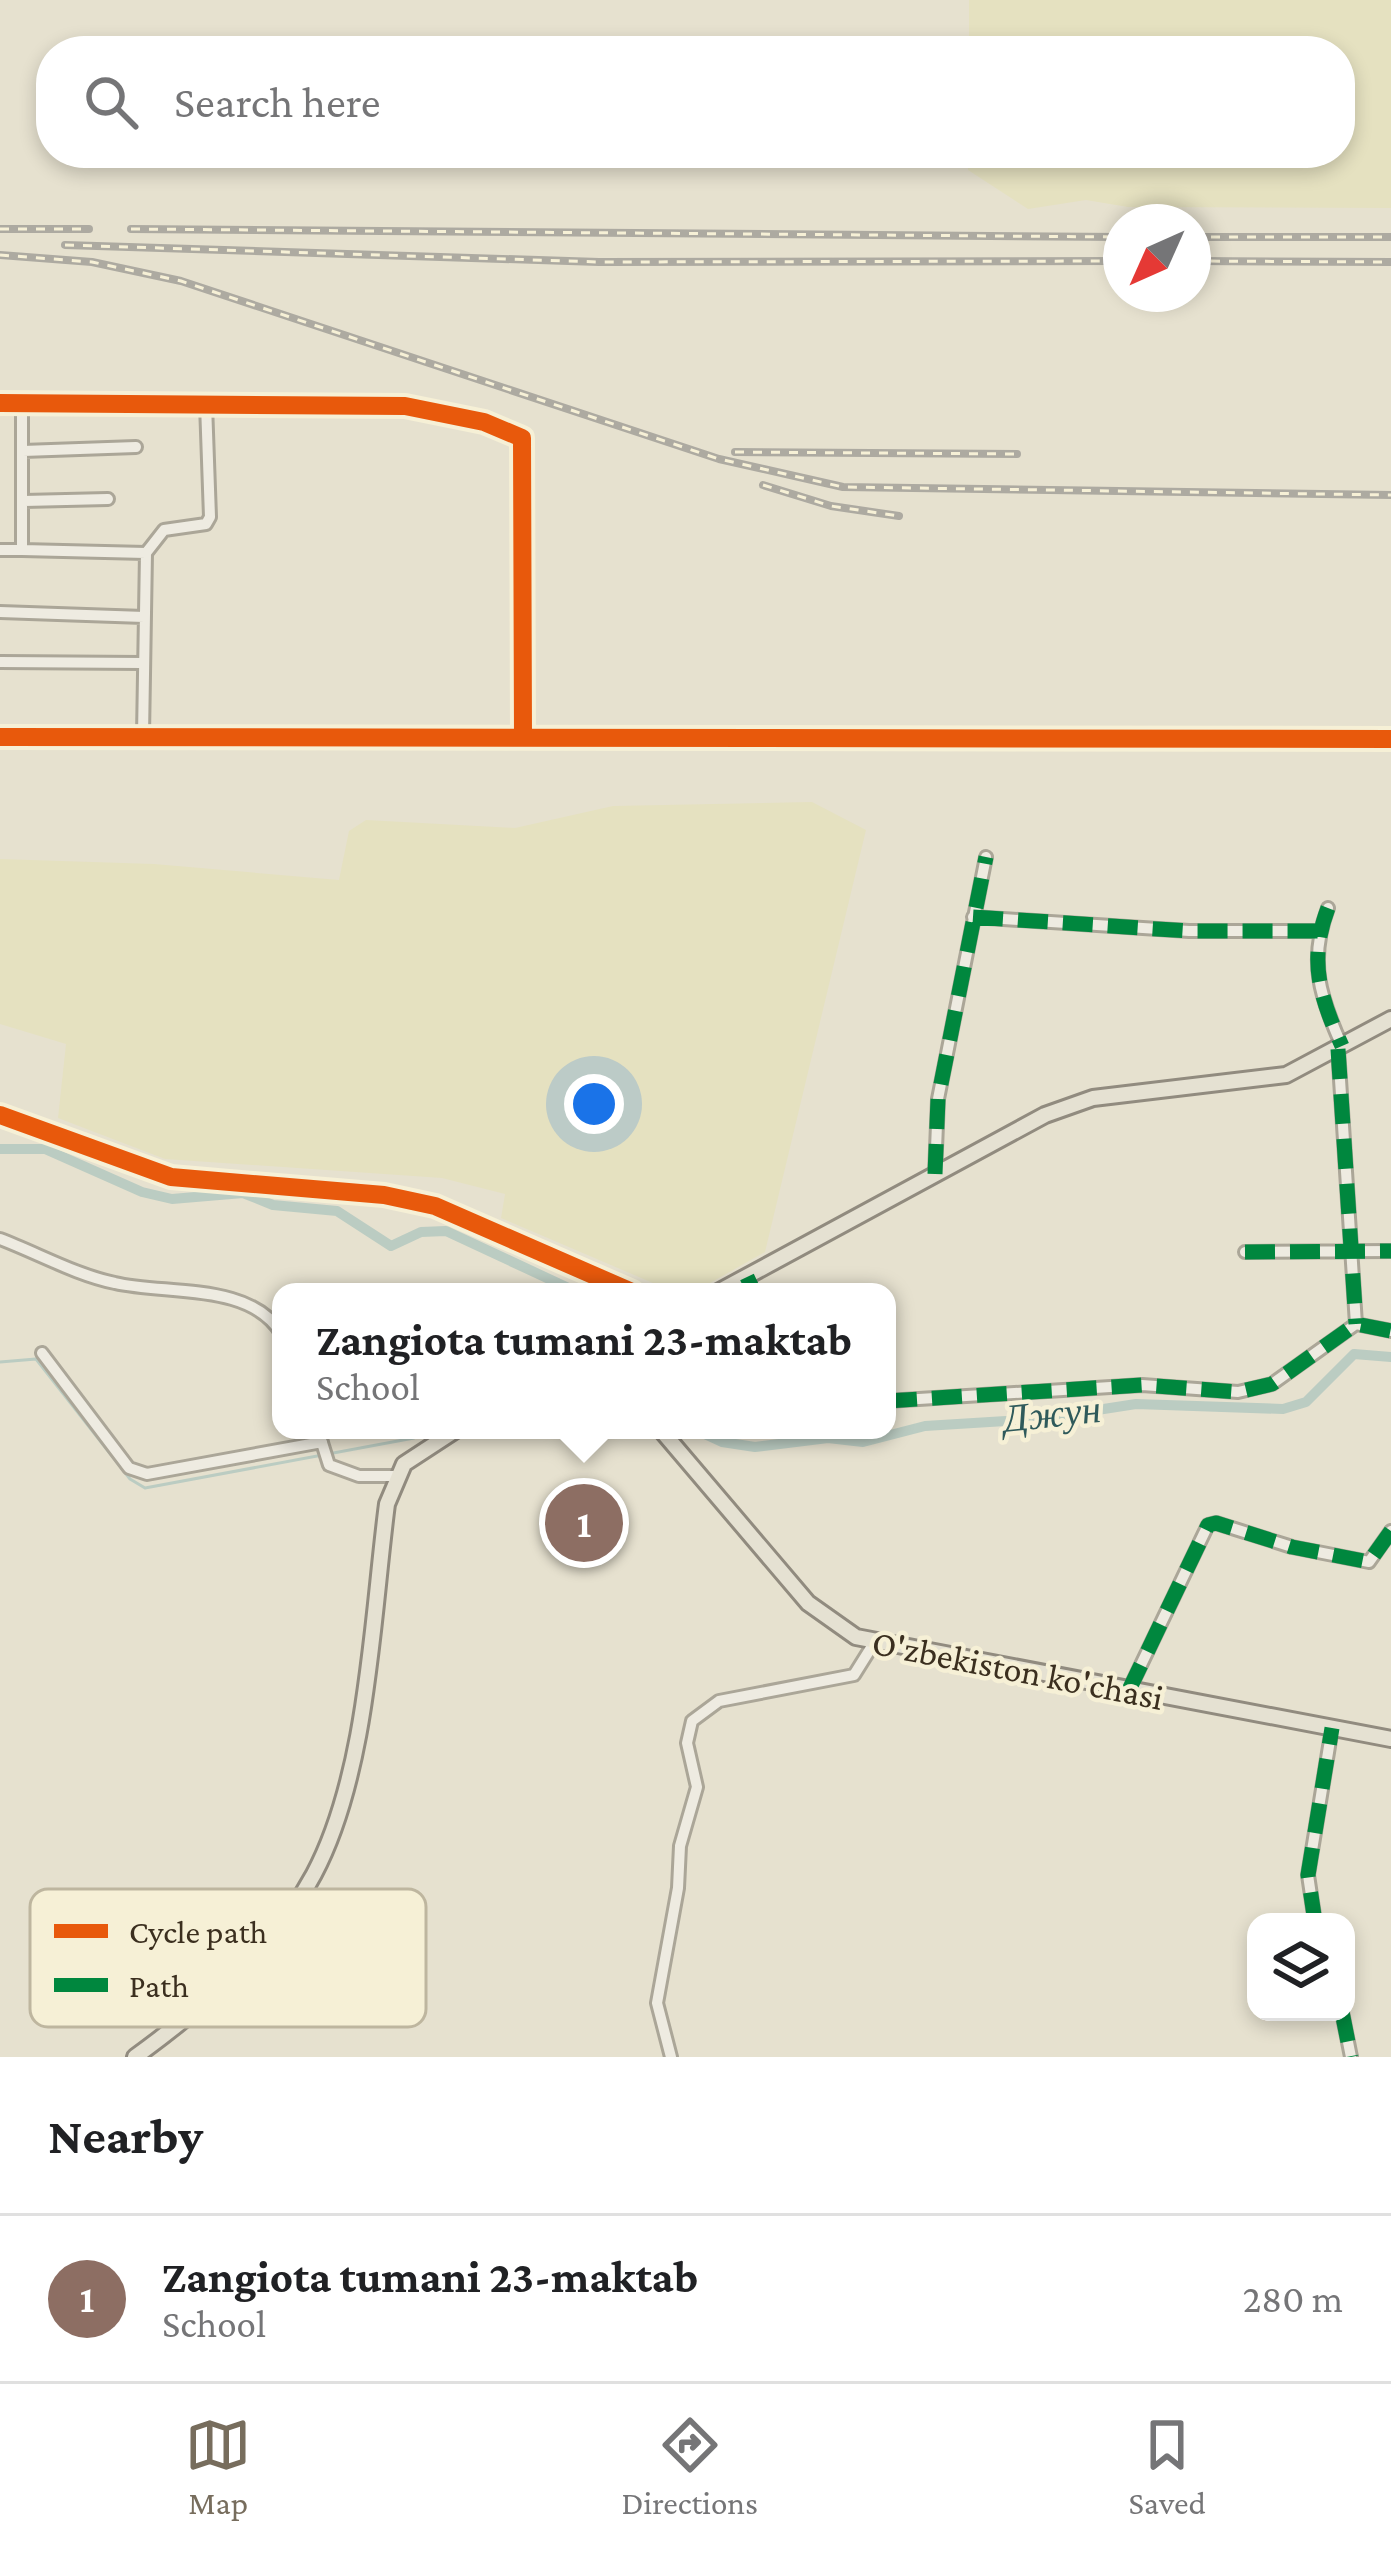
<!DOCTYPE html>
<meta charset="utf-8">
<style>
body{margin:0;font-family:"Crimson Pro",serif;background:#f6f6f6;color:#202124}
.controls{position:absolute;right:36px;bottom:36px;display:grid;overflow:hidden;border-radius:24px;box-shadow:0 6px 18px #0003}
.controls button{width:108px;height:108px;display:grid;place-items:center;padding:0;border:0;border-bottom:3px solid #e0e0e0;background:#fff;color:#202124;font:60px sans-serif}
.compass{position:absolute;left:1103px;top:204px;width:108px;height:108px;border-radius:50%;background:#fff;box-shadow:0 6px 18px #0003;rotate:225deg}
.you{position:absolute;left:594px;top:1104px;width:42px;height:42px;margin:-30px;border:9px solid #fff;border-radius:50%;background:#1a73e8;box-shadow:0 0 0 18px #1a73e833}
.badge{display:grid;place-items:center;width:78px;height:78px;border-radius:50%;background:#776d5d;color:#fff;font-size:39px;font-weight:700}
.pin{position:absolute;translate:-50% -50%;border:6px solid #fff;box-shadow:0 3px 12px #0006}
.popup{position:absolute;left:272px;top:1283px;width:624px;height:156px;box-sizing:border-box;display:grid;place-content:center;border-radius:24px;background:#fff;filter:drop-shadow(0 3px 9px #0005);font-size:39px;white-space:nowrap;color:#757577}
.popup b{font-size:45px;color:#202124}
.popup::after{content:'';position:absolute;left:50%;top:100%;margin-left:-24px;border:24px solid transparent;border-top-color:#fff}
.list{margin:0;padding:0;list-style:none}
h2{display:flex;justify-content:space-between;align-items:center;height:156px;margin:0;padding:0 48px;font-size:51px}
h2 small{font-size:39px;font-weight:400;color:#757577}
.list li{display:grid;grid-template-columns:78px 1fr auto;gap:36px;align-items:center;box-sizing:border-box;height:168px;padding:0 48px;border-top:3px solid #e0e0e0}
.list b{display:block;font-size:45px;white-space:nowrap}
.list p{margin:0;font-size:39px;white-space:nowrap;color:#757577}
.list em{font-size:39px;font-style:normal;color:#757577}
.icon{flex:none;width:66px;height:66px;fill:none;stroke:currentColor;stroke-width:2;stroke-linecap:round;stroke-linejoin:round}
.map{position:relative;flex:none;width:1391px;height:2057px;overflow:hidden}
.search{position:absolute;background:#fff;box-shadow:0 6px 18px #0003;left:36px;right:36px;top:36px;height:132px;display:flex;align-items:center;gap:30px;box-sizing:border-box;padding:0 42px;border-radius:48px;color:#757577;font-size:45px}
.sheet{height:324px;background:#fff}
nav{display:flex;justify-content:space-around;align-items:center;box-sizing:border-box;height:168px;border-top:3px solid #e0e0e0;background:#fff;font-size:33px;color:#757577}
nav a{display:grid;justify-items:center;gap:6px}
nav .on{color:#776d5d}
.map>svg:first-child{display:block}
.farmland{fill:#e5e1c0}
.lines{fill:none;stroke-linecap:round;stroke-linejoin:round}
.stream{stroke:#bbccc2;stroke-width:3}
.canal{stroke:#bbccc2;stroke-width:10}
.minor-casing{stroke:#aba698;stroke-width:16}
.major-casing{stroke:#918b7f;stroke-width:20}
.minor{stroke:#eeebe1;stroke-width:10}
.major{stroke:#e5e1d2;stroke-width:14}
.rail-casing{stroke:#adaaa1;stroke-width:8}
.rail{stroke:#f6f0d6;stroke-width:3;stroke-dasharray:9;stroke-linecap:butt}
.quiet{stroke:#00873e;stroke-width:15;stroke-dasharray:30 15;stroke-linecap:butt}
.cycleway-casing{stroke:#f6f0d6;stroke-width:26}
.cycleway{stroke:#e8590c;stroke-width:18}
.labels{text-anchor:middle;stroke-width:9;stroke-linejoin:round;paint-order:stroke}
.street-label{font-size:36px;fill:#3b2f1f;stroke:#f6f0d6}
.water-label{font-size:39px;font-style:italic;fill:#2f5a5b;stroke:#f6f0d6}
.key{fill:#f6f0d6;stroke:#beb69f;stroke-width:3}
.key-label{font-size:33px;fill:#3b2f1f}
</style>
<div class="map">
<svg width="1391" height="2057" viewBox="0 0 1391 2057">
<rect width="100%" height="100%" fill="#e6e1cf"/>
<path class="farmland" d="M969,0H1391V208L1128,207L1086,200L1028,209L968,170V153H1340V51H969Z
M812,802L866,830L765,1252L694,1292H674L501,1218L505,1194L442,1178L165,1159L58,1118L66,1044L0,1024V859L154,864L339,880L349,831L366,820L515,828L613,806Z"/>
<g class="lines">
<path class="stream" d="M0,1362L36,1359L130,1479L145,1488L414,1438"/>
<path class="canal" d="M0,1149H45L142,1192L172,1199L243,1193L273,1205L337,1211L391,1246L421,1232L446,1231L577,1292
M696,1430L722,1442L755,1447L828,1438L863,1442L925,1426L1039,1419L1136,1404L1283,1409L1306,1402L1354,1354L1391,1357"/>
<defs>
<path id="minor" d="M0,403L405,406L484,422L522,438L523,737
M23,451L136,447
M24,501L108,499
M0,550H22V403
M22,550L146,553L164,530L206,524L210,517L206,404
M0,612L144,617
M0,662L142,663
M143,735L146,553
M0,737L1391,739
M1328,908C1308,961 1320,997 1342,1046
M973,917L1189,931H1319
M1338,1049L1356,1324
M0,1115L171,1177L384,1195L435,1206L632,1292
M935,1174L938,1099L986,857
M0,1239C37,1253 76,1275 115,1283C166,1295 250,1282 281,1333
M1245,1252L1391,1251
M42,1353L129,1468L147,1474L322,1442
M887,1401L1142,1385L1238,1392L1272,1384L1356,1324L1391,1331
M318,1430L329,1465L359,1476H396
M1128,1692L1208,1525L1216,1523L1292,1547L1369,1562L1391,1531
M1315,1922L1308,1875L1332,1728
M1342,2012L1351,2057
M671,2057L657,2003L678,1888L680,1846L697,1787L687,1743L692,1721L719,1701L854,1675L874,1643"/>
<path id="major" d="M718,1292L1045,1115L1093,1098L1286,1075L1391,1019
M661,1430L808,1603L856,1637L1391,1739
M135,2057C201,2009 275,1947 314,1874C368,1772 372,1619 387,1504L404,1464L456,1430"/>
</defs>
<use href="#minor" class="minor-casing"/>
<use href="#major" class="major-casing"/>
<use href="#minor" class="minor"/>
<use href="#major" class="major"/>
<defs>
<path id="rail" d="M0,229H89
M131,229L1121,237
M1193,237H1391
M65,245L599,262L1121,261
M0,255L92,262L181,281L719,459L843,487L1391,495
M1193,261L1391,262
M735,452L1017,454
M763,485L831,506L899,516"/>
</defs>
<use href="#rail" class="rail-casing"/>
<use href="#rail" class="rail"/>
<path class="quiet" d="M1328,908C1308,961 1320,997 1342,1046
M973,917L1189,931H1319
M1338,1049L1356,1324
M935,1174L938,1099L986,857
M1245,1252L1391,1251
M747,1277L754,1292
M887,1401L1142,1385L1238,1392L1272,1384L1356,1324L1391,1331
M1128,1692L1208,1525L1216,1523L1292,1547L1369,1562L1391,1531
M1315,1922L1308,1875L1332,1728
M1342,2012L1351,2057"/>
<defs>
<path id="cycleway" d="M0,403L405,406L484,422L522,438L523,737
M0,737L1391,739
M0,1115L171,1177L384,1195L435,1206L632,1292"/>
</defs>
<use href="#cycleway" class="cycleway-casing"/>
<use href="#cycleway" class="cycleway"/>
</g>
<g class="labels">
<g class="street-label">
<text transform="translate(1018 1669) rotate(11)" y="13">O'zbekiston ko'chasi</text>
</g>
<g class="water-label">
<text transform="translate(1052 1413) rotate(-6)" y="14">Джун</text>
</g>
</g>
<rect x="30" y="1889" width="396" height="138" rx="18" class="key"/>
<rect x="54" y="1924" width="54" height="14" fill="#e8590c"/>
<rect x="54" y="1978" width="54" height="14" fill="#00873e"/>
<g class="key-label">
<text x="129" y="1943">Cycle path</text>
<text x="129" y="1997">Path</text>
</g>
</svg>
<div class="controls">
<button><svg class="icon" aria-label="layers" viewBox="0 0 24 24"><path d="M12 4l9 5-9 5-9-5zM3 14l9 5 9-5"/></svg></button>
</div>
<svg class="compass" viewBox="-18 -18 36 36"><path d="M0-13l5 13h-10z" fill="#e53935"/><path d="M0 13l5-13h-10z" fill="#757577"/></svg>
<div class="you"></div>
<div class="pin badge" style="left:584px;top:1523px;background:#8d6e63">1</div>
<div class="popup"><b>Zangiota tumani 23-maktab</b>School</div>
<div class="search"><svg class="icon" aria-label="search" viewBox="0 0 24 24"><circle cx="10" cy="10" r="6"/><path d="M15 15l6 6"/></svg>Search here</div>
</div>
<section class="sheet">
<h2>Nearby<small></small></h2>
<ul class="list">
<li><span class="badge" style="background:#8d6e63">1</span><div><b>Zangiota tumani 23-maktab</b><p>School</p></div><em>280 m</em></li>
</ul>
</section>
<nav>
<a class="on"><svg class="icon" aria-label="map" viewBox="0 0 24 24"><path d="M3 6l6-2 6 2 6-2v14l-6 2-6-2-6 2zM9 4v14M15 6v14"/></svg>Map</a>
<a><svg class="icon" aria-label="directions" viewBox="0 0 24 24"><path d="M12 3l9 9-9 9-9-9zM9 14v-3h6M13 9l2 2-2 2"/></svg>Directions</a>
<a><svg class="icon" aria-label="saved" viewBox="0 0 24 24"><path d="M7 4h10v16l-5-4-5 4z"/></svg>Saved</a>
</nav>
